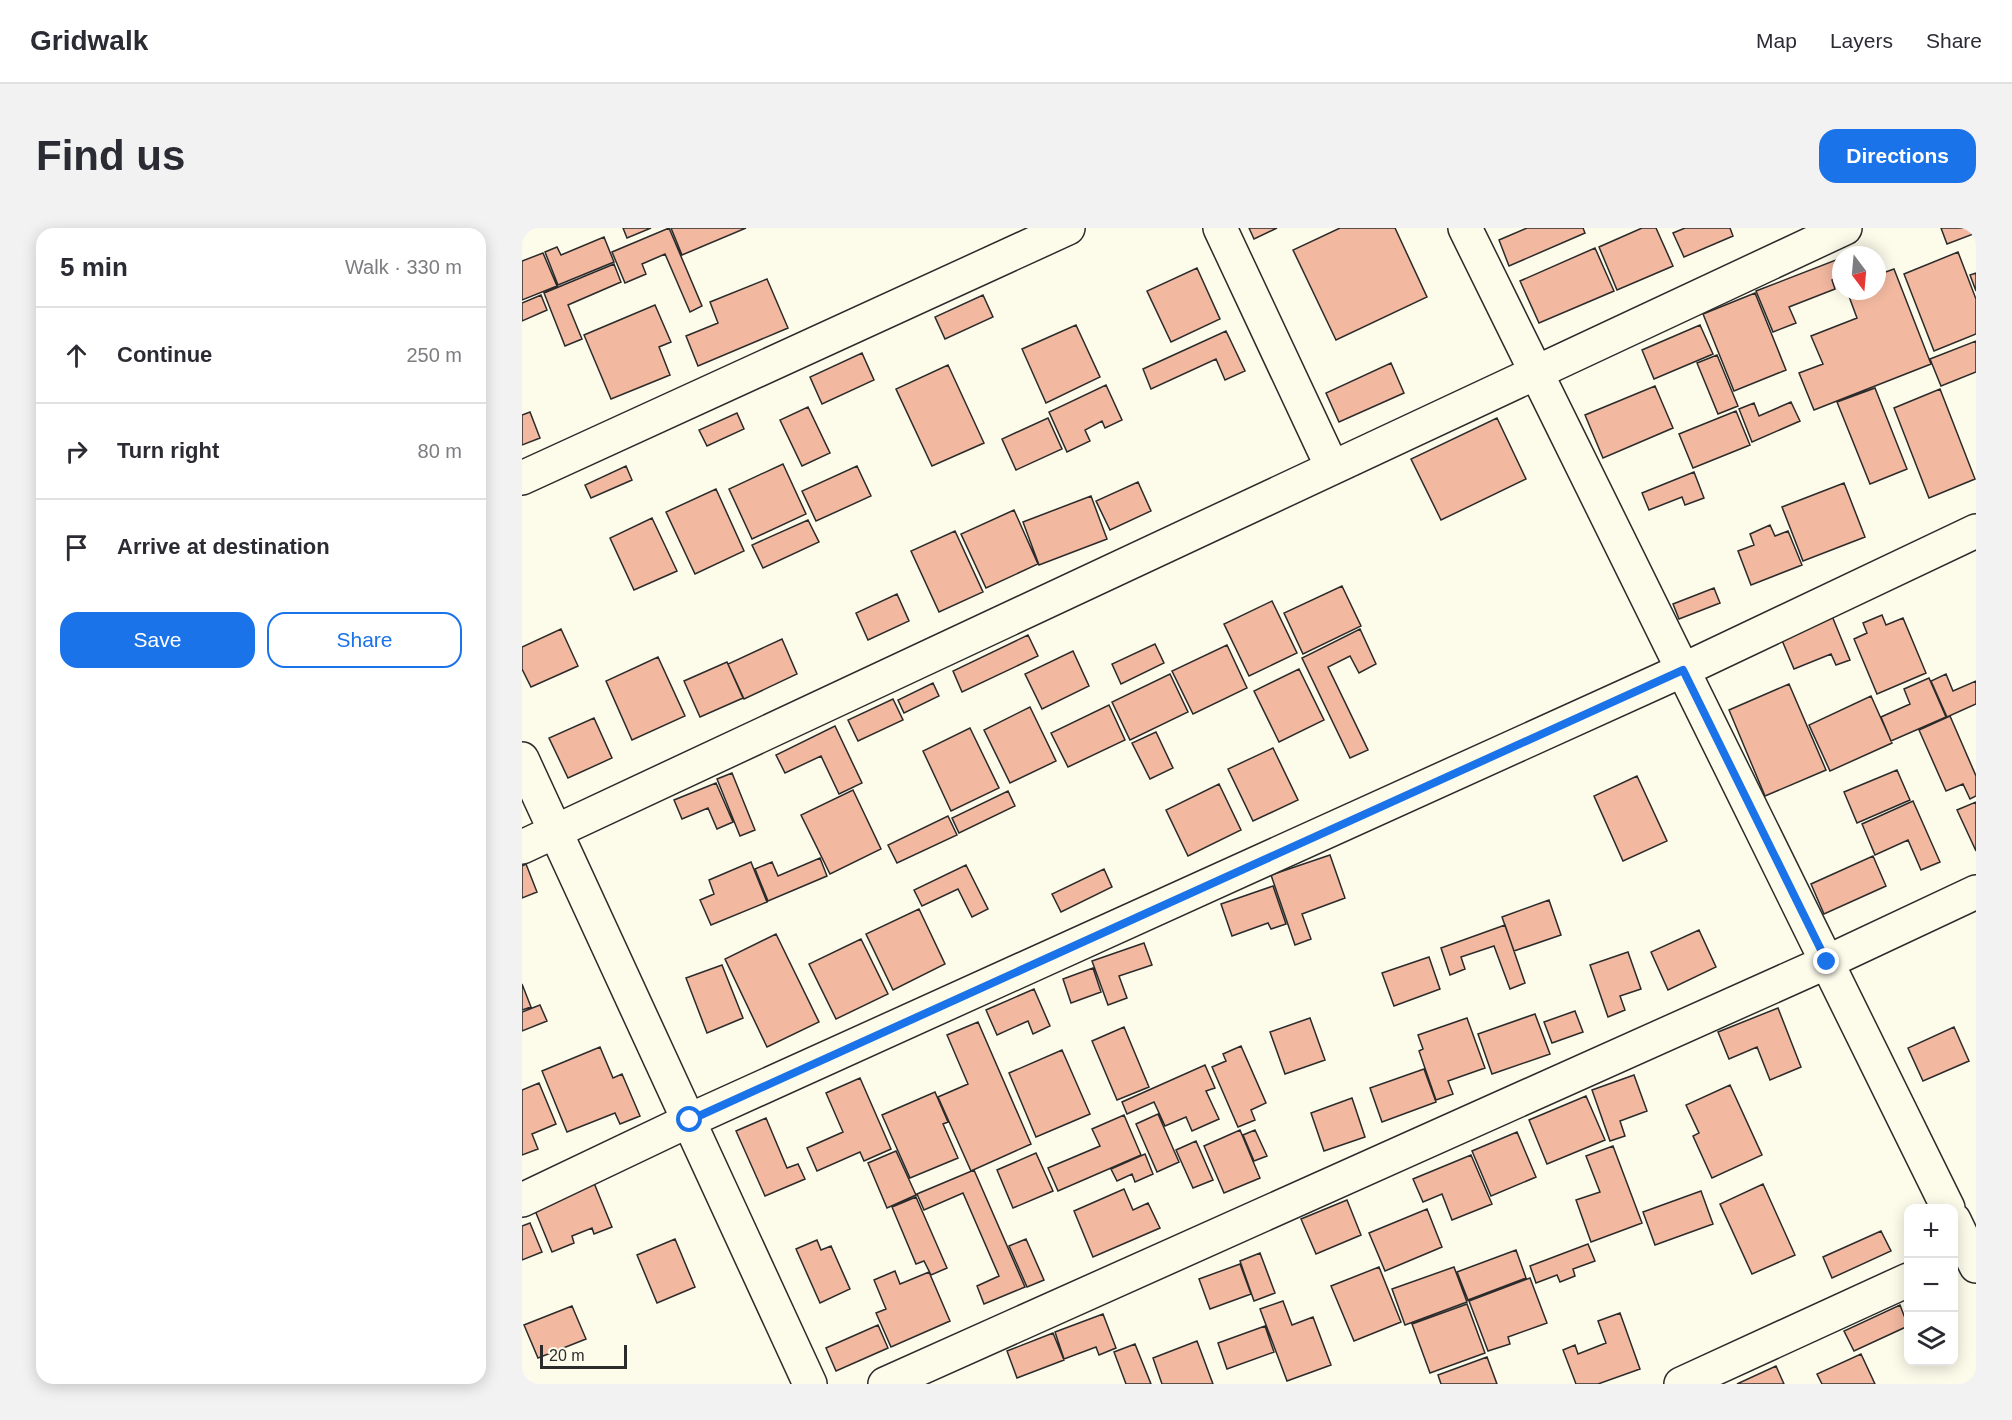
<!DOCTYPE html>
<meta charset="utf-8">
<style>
body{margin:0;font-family:Arial,sans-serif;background:#f2f2f3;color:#2b2b33}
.controls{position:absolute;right:18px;bottom:18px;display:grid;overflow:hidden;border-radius:12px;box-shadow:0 3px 15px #0003}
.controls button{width:54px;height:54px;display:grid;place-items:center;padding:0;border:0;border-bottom:2px solid #e1e1e2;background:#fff;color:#2b2b33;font:30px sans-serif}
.compass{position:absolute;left:1310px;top:18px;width:54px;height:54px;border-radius:50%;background:#fff;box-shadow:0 3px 15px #0003;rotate:164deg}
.scale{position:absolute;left:18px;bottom:15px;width:87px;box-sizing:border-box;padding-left:6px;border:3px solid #2b2b2b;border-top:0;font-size:16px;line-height:21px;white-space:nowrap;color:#2b2b2b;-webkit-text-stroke:4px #fdfbea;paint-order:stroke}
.stop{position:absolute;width:18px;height:18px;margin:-14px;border:4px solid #1a73e8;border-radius:50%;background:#fff}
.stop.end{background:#1a73e8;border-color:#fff;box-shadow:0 2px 6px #0008}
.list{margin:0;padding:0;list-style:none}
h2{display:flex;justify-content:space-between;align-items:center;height:78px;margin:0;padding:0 24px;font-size:26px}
h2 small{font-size:20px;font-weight:400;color:#7c7c81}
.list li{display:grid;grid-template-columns:39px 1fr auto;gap:18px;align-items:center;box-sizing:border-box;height:96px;padding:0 24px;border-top:2px solid #e1e1e2}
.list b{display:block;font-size:22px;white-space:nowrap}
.list em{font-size:20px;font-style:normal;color:#7c7c81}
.actions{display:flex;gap:12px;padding:18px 24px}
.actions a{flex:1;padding:14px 0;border:2px solid #1a73e8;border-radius:18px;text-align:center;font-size:21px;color:#1a73e8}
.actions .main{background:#1a73e8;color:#fff}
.icon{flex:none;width:33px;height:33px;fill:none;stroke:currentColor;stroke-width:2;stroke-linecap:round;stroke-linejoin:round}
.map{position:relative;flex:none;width:1454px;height:1156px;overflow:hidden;border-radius:18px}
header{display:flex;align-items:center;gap:36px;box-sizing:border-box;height:84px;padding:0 30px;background:#fff;border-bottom:2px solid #e1e1e2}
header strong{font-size:28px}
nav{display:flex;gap:33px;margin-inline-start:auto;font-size:21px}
.intro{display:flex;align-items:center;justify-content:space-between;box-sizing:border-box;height:144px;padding:0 36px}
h1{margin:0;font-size:42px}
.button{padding:15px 27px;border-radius:18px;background:#1a73e8;color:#fff;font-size:21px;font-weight:700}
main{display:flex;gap:36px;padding:0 36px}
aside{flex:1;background:#fff;border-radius:18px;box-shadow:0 3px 15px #0003}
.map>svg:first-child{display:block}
</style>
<header>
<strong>Gridwalk</strong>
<nav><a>Map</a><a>Layers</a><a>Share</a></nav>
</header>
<div class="intro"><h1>Find us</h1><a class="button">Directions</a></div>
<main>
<aside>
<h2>5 min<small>Walk · 330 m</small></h2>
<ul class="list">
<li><svg class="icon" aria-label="ahead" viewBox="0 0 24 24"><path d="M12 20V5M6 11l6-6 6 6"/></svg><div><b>Continue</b></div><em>250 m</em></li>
<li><svg class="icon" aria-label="right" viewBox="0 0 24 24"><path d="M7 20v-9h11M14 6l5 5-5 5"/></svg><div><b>Turn right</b></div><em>80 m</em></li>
<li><svg class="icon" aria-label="arrive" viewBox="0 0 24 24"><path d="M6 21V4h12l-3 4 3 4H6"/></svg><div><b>Arrive at destination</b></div></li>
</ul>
<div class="actions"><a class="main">Save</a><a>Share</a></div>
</aside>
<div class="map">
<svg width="1454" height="1156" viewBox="0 0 1454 1156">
<rect width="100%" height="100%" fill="#fdfbea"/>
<path fill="#f2b8a0" stroke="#2b2b2b" stroke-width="1.5" d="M101,0H129L105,10Z
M147,0L180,78L168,84L143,26L120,36L124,46L103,55L90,24Z
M149,0H224L160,27Z
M727,0H755L732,11Z
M818,0H873L905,69L814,112L771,22Z
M1005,0H1061L1063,5L987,38L977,12Z
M1120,0H1134L1151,38L1095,62L1077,19Z
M1163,0H1208L1211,8L1162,29L1151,5Z
M1419,0H1454V5L1425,16Z
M82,9L92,34L36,57L23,24L35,19L39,27Z
M1073,20L1092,63L1017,95L998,53Z
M1436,24L1454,71V106L1412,123L1382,46Z
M21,25L35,58L0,72V33Z
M1319,30V49L1310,52L1313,61L1267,79L1274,95L1251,104L1234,63Z
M92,36L99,54L46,77L60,111L43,118L22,65Z
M675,40L698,91L649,114L625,63Z
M1372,41L1409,136L1292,182L1277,145L1301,136L1289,108L1335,90L1325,63H1355V47Z
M1454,45V63L1448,47Z
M245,51L266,100L176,138L164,108L196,95L188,74Z
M1233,65L1264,142L1212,163L1181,86Z
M19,67L25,82L0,93V75Z
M461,67L471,89L423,111L413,89Z
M133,77L149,114L137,119L148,147L89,171L62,107Z
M554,97L578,149L524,175L500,121Z
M1178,97L1191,126L1132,151L1120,122Z
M704,103L723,143L703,152L694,131L629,161L621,141Z
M1454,113V144L1419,158L1408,131Z
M340,125L352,152L300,176L288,149Z
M1195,127L1216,178L1196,186L1175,135Z
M869,135L882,165L817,194L804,165Z
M426,137L462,215L410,238L374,161Z
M584,157L600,192L583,200L580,193L563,202L568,213L545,224L527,184Z
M1133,158L1151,200L1081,230L1063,187Z
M1353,160L1385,241L1348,256L1315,174Z
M1418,161L1453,251L1407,270L1372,180Z
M1269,174L1278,193L1230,214L1217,181L1232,175L1237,188Z
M286,179L308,225L280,238L258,192Z
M1214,183L1228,217L1171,240L1157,206Z
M8,184L18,210L0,217V187Z
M215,185L222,201L185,218L177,202Z
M526,190L540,221L494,242L480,211Z
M975,190L1004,251L919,292L889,231Z
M261,236L284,286L230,311L207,261Z
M104,238L110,252L69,270L63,257Z
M335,238L349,268L294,293L280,263Z
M1172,244L1182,270L1163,277L1160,269L1127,282L1120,265Z
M616,254L629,283L588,302L574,273Z
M1322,255L1343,309L1281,333L1260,279Z
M194,261L222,323L173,346L144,284Z
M569,268L585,311L517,337L501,294Z
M492,282L516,336L464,360L439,306Z
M130,290L155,343L112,362L88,310Z
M286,292L297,314L241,340L230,317Z
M1248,297L1253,308L1266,303L1280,337L1229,357L1216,323L1232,317L1228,306Z
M433,303L461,364L417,384L389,323Z
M820,358L839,398L781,426L762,385Z
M1192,360L1198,375L1157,391L1151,376Z
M375,366L387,393L346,412L334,385Z
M750,373L775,425L727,448L702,396Z
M1360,387L1364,397L1381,390L1404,445L1355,466L1332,411L1345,405L1341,395Z
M1310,388L1328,432L1314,437L1309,426L1272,441L1259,410Z
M39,401L56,438L9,459L0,441V419Z
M838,401L854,436L837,445L828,428L806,439L846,522L828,530L780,430Z
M506,407L516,428L440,464L431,443Z
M260,411L275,446L222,471L206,436Z
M633,416L642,435L599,456L590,436Z
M705,417L725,460L671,486L650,443Z
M551,423L567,458L520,481L503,446Z
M136,429L163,488L110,512L84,453Z
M205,434L221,470L178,489L162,453Z
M777,441L802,492L757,514L732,463Z
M648,446L666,484L608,512L590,474Z
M1424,446L1431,463L1454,453V476L1425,489L1409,453Z
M1407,450L1424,489L1369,513L1359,489L1388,476L1382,461Z
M411,455L417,468L382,485L376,472Z
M1267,456L1304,542L1243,568L1207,482Z
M1349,468L1370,515L1308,543L1287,497Z
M371,471L381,492L336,513L326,492Z
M587,477L603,512L546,539L529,505Z
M508,479L534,533L488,555L462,502Z
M1428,488L1454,548V568L1448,571L1441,556L1424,563L1397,502Z
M72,490L90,530L46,550L27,510Z
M313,498L340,555L317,566L299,528L263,545L254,527Z
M448,500L477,560L429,583L401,523Z
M634,504L651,540L628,551L610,515Z
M751,520L776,572L731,593L706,541Z
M1375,542L1388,572L1335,595L1322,564Z
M210,545L233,602L218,608L195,551Z
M1115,548L1145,613L1101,633L1072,568Z
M194,555L211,594L195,601L186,580L160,591L152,572Z
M697,556L719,602L666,628L644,582Z
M331,562L359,621L308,646L279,587Z
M486,563L493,578L437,605L430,590Z
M1391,573L1418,634L1399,642L1386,612L1353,627L1340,596Z
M1454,574V623L1435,582Z
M426,588L435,607L375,635L366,617Z
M808,627L823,670L780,686L789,711L773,717L749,647Z
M1351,628L1364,658L1302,686L1289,656Z
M298,630L305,648L246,673L233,641L250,634L256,648Z
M229,634L245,674L189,697L178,672L192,666L187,652Z
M4,636L15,664L0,670V638Z
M444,637L466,681L450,689L436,661L400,678L392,662Z
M582,641L590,659L539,684L530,666Z
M751,658L764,696L749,701L746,695L710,708L699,676Z
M1027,672L1039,707L992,723L980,689Z
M397,681L423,736L371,762L344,706Z
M983,697L1003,755L988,761L972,718L939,729L943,741L928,747L919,720Z
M1177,702L1194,739L1146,762L1129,724Z
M254,706L297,794L245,819L203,731Z
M339,711L366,766L314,791L287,736Z
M622,715L630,737L597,748L605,770L586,777L570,733Z
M1106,724L1119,761L1098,768L1103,782L1086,789L1068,737Z
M907,729L918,761L872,778L860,745Z
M200,737L221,790L185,805L164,750Z
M571,740L579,764L549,775L541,751Z
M0,756L9,779L0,782Z
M512,761L528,798L511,806L506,793L475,807L464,782Z
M18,777L25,793L0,803V784Z
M1256,780L1279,839L1248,852L1235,819L1207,831L1196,804Z
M1053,783L1061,804L1030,815L1022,794Z
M1013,786L1028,826L970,846L956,806Z
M788,790L803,832L763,846L748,804Z
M945,790L963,840L926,853L931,866L914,872L897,823L901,821L896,807Z
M456,794L509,916L449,943L416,869L446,856L425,807Z
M602,799L627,859L595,872L570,813Z
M1432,799L1447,833L1401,853L1386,820Z
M719,818L744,875L729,882L733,892L716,899L690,839L704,833L701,826Z
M78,819L91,850L100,846L118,888L98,896L93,885L45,904L20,843Z
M540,822L568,886L514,909L487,845Z
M683,837L693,860L684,863L697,891L670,903L664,889L643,898L632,874L605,886L600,874Z
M902,841L914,874L860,894L848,860Z
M1112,847L1125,883L1098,893L1103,908L1088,913L1070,862Z
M338,850L369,921L342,933L338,924L295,943L285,920L321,904L304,865Z
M17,855L34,896L10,906L16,921L0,927V862Z
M1208,857L1240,927L1190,950L1171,908L1177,905L1164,877Z
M413,864L426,894L421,896L436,930L388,950L360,887Z
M1064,868L1083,912L1025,936L1007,892Z
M830,870L843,909L802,923L789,885Z
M636,886L657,934L635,944L614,896Z
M602,887L619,927L536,963L526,940L578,918L570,901Z
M244,890L265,940L276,936L283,951L243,968L214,903Z
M718,902L738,950L702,965L682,918Z
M733,902L745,928L732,933L721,907Z
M995,904L1014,949L969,968L950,923Z
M674,913L691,952L671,960L654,922Z
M1091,918L1120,995L1069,1014L1054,972L1078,964L1064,928Z
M374,923L394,967L365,980L346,935Z
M514,925L531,963L491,980L475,942Z
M623,926L631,946L613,954L610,946L595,953L589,941Z
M949,927L970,976L930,992L920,966L901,974L891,951Z
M452,942L503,1059L462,1076L455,1058L477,1048L441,965L402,982L395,966Z
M72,955L90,999L72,1006L70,1000L50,1008L52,1015L30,1024L12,980Z
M1241,956L1273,1027L1230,1046L1198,976Z
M602,961L611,982L626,975L638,1000L571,1029L552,983Z
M1179,963L1191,996L1133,1017L1121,984Z
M394,969L425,1040L409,1047L402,1033L394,1036L370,979Z
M825,972L839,1007L794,1026L779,991Z
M905,981L920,1019L863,1043L847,1005Z
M8,995L20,1024L0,1032V998Z
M1359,1003L1369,1023L1310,1050L1301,1029Z
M153,1011L173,1059L135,1075L115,1027Z
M504,1011L522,1052L505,1059L487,1018Z
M295,1012L299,1022L309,1018L328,1061L298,1075L274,1021Z
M1066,1016L1073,1033L1051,1041L1053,1048L1038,1054L1035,1047L1014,1055L1008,1038Z
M994,1022L1004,1050L946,1072L935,1044Z
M738,1025L753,1065L732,1073L718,1033Z
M718,1036L729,1066L688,1081L677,1051Z
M857,1039L879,1094L832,1113L809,1058Z
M932,1039L945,1074L883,1097L870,1061Z
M373,1043L378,1056L407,1044L428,1093L369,1119L354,1085L364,1081L352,1052Z
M1008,1050L1025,1095L986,1109L988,1116L966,1123L947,1073Z
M761,1073L770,1097L791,1089L809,1137L765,1153L738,1081Z
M945,1076L963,1125L908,1145L890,1096Z
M1378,1077L1386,1098L1332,1123L1322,1103Z
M50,1078L64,1111L16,1130L2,1097Z
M1098,1085L1118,1141L1076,1156H1054L1041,1122L1053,1117L1056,1126L1084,1115L1076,1093Z
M581,1086L594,1120L577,1127L574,1119L542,1131L533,1104Z
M356,1097L366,1120L314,1143L304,1120Z
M743,1098L752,1124L705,1141L696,1115Z
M531,1105L542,1132L495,1150L485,1123Z
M675,1113L691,1156H640L631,1130Z
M613,1116L629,1156H604L592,1124Z
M1339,1126L1353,1156H1300L1295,1146Z
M965,1129L975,1156H919L916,1147Z
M1254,1138L1262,1156H1215Z"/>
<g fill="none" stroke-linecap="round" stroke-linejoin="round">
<g stroke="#2b2b2b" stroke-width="36">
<path id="minor" d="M698,0L810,239
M943,0L1426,980
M0,250L546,0
M0,531L288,1156
M0,619L1323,0
M0,972L168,892L1161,442L1454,303
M1432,992L1454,1038
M363,1156L1305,734L1454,664
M1159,1156L1386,1052"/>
</g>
<use href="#minor" stroke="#fdfbea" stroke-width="33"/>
</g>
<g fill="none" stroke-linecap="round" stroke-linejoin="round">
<path stroke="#1a73e8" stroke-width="8" d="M168,892L1161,442L1305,734"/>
</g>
</svg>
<div class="controls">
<button>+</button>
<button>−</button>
<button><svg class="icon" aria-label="layers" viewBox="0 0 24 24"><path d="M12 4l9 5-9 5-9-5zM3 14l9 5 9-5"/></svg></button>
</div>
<svg class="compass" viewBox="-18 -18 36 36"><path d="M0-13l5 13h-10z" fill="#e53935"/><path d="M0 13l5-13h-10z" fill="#7c7c81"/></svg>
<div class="scale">20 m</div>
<div class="stop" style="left:168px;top:892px"></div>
<div class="stop end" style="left:1305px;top:734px"></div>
</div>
</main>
